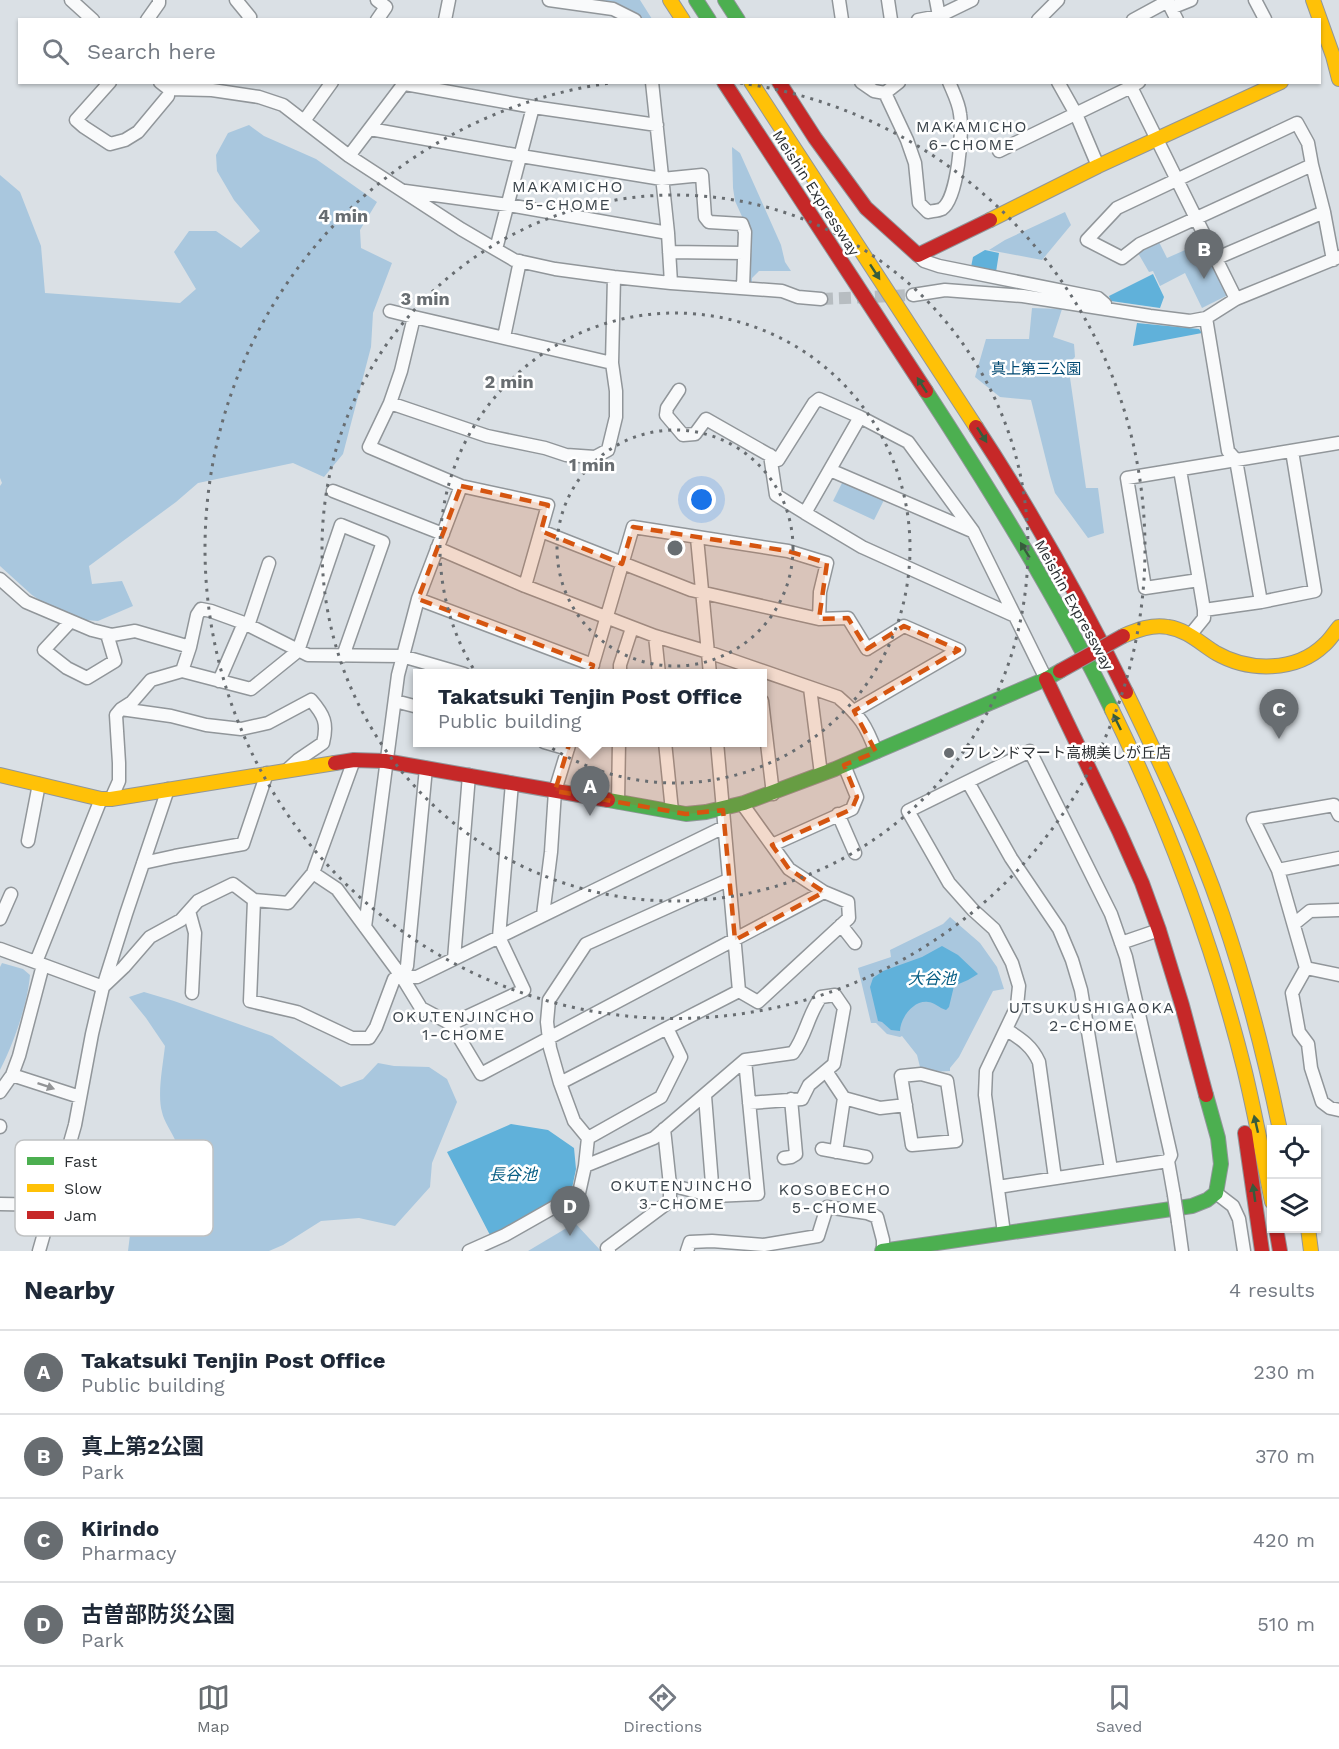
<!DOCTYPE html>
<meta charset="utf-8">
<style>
body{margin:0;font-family:"Work Sans","Noto Sans JP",sans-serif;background:#f6f6f7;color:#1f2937}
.controls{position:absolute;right:18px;bottom:18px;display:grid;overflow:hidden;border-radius:0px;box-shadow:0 2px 4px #0004}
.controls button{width:54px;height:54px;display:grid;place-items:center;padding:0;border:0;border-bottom:2px solid #e0e1e3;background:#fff;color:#1f2937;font:30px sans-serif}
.you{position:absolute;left:702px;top:500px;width:21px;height:21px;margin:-15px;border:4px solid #fff;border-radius:50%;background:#1a73e8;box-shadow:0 0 0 9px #1a73e833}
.badge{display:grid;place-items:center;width:39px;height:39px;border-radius:50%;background:#686d71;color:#fff;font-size:20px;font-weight:700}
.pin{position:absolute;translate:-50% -50px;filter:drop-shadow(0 2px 3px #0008)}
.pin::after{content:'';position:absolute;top:32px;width:21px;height:18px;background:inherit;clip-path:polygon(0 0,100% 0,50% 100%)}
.popup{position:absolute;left:413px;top:669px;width:354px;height:78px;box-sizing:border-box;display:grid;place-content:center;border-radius:0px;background:#fff;filter:drop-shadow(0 2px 4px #0005);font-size:20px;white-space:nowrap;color:#747a83}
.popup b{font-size:22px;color:#1f2937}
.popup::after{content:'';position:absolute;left:50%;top:100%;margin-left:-12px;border:12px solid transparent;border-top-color:#fff}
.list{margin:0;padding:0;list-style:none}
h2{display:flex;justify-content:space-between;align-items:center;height:78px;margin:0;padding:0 24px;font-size:26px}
h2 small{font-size:20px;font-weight:400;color:#747a83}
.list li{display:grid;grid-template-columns:39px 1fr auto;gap:18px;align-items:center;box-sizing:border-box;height:84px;padding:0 24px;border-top:2px solid #e0e1e3}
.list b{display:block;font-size:22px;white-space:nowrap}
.list p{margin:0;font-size:20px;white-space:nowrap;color:#747a83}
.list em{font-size:20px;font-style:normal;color:#747a83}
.icon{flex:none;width:33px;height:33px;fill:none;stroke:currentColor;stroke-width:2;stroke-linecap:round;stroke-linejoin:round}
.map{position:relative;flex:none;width:1339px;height:1251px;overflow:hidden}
.search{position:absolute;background:#fff;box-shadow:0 2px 4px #0004;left:18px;right:18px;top:18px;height:66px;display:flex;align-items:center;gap:15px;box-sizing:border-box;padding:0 21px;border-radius:0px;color:#747a83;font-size:22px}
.sheet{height:414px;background:#fff}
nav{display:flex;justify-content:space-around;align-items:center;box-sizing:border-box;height:84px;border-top:2px solid #e0e1e3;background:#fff;font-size:16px;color:#747a83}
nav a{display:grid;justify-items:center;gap:3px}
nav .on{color:#686d71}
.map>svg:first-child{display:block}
</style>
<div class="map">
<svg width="1339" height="1251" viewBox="0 0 1339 1251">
<rect width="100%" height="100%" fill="#dae0e5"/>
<path fill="#a9c7de" d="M588,0H640L652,19H639L623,6Z
M249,125L264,136L316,159L377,202L360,230L361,248L392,263L373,313L371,347L343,454L324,477L293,463L198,483L176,502L89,566L92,584L122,581L133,606L98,621L72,619L63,616L32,595L0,566V486L2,483L0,478V175L20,192L41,246L45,293L180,303L196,289L174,252L189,231H216L241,248L260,231L234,200L217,171L216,155L228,133Z
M732,147L740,153L781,245L785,262L791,271H759L752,278V283H749V232L735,201L733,188Z
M1065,212L1071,225L1042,260L989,250L1005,240Z
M1159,242L1167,258L1201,243L1228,295L1202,308L1185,273L1160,286L1153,271L1149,272L1138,253Z
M1032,308L1062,309L1053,337L1074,344L1075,357L1068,364L1086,488H1098L1104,533L1088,538L1055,493L1050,476L1031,400L1000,397L975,377L986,339H1029Z
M844,479L885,498L874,520L833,501Z
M950,917L980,943L997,967L1004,989L993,991L959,1057L950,1068V1071L931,1072L921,1071L917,1055L902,1036L900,1037L887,1034L876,1023H871L858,968L891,957L890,950L943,924Z
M2,963L23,969L30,975C28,1003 13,1045 0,1070V967Z
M144,992L174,1001L272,1036L341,1087L363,1079L378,1063L394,1066L429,1067L447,1079L457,1102L432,1163L430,1187L395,1226L359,1218L321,1221L283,1245L269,1251H128L130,1235C123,1224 116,1213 105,1205C91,1197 85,1201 76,1187L79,1172L112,1200L123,1213L139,1215C163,1195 188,1175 176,1142C172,1132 164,1122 162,1112C157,1094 163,1065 165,1046L146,1018L129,997Z
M575,1223L601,1251H528Z"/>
<path fill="#60b1da" d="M985,250L999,253L996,272L971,267L973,257Z
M1153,274L1164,297L1160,308L1111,301L1109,296Z
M1137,323L1199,329L1202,333L1133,346Z
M942,946L958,955L978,974L968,980L954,986L949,1007L946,1010C939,1008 934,1002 928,1002C913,1000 900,1019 900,1031L891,1030L882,1022L878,1021L870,987L873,978L883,971L922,957Z
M511,1124L548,1130L574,1148L576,1169L571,1193L491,1237L447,1152Z"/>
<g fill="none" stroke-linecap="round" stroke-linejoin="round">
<path stroke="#b7bdc1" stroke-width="12" stroke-dasharray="12 6" stroke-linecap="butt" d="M821,299L913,295"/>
<g stroke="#91969a" stroke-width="15">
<path id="street" d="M71,0L93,20
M236,0L250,17L248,20
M377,0L386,7L377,20
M549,0L613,9L635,20
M839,0L842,20
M888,0L891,20
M936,0L939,16
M1167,0L1177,20
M1255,0L1265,19L1263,20
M1171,8L1191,0
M147,20L159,3V0
M445,20L449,0
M918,20L939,16L972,0
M1038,20L1058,0
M1133,20L1168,1
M110,82L76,120L84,127L110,144L125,140L138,132L168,96
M160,82L169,89L212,90L259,97L283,105L349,156L461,229L514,260L555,269L614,277L671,283L782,291L798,297L821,299
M652,82L668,233L671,283
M861,82L874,91L885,93L899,82
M1058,82L1076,114L1098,166
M1139,82L1131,87L1236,299
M405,84L533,107L657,125
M885,93L907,140L915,163L919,203L928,212C932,211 938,211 942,209C958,198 963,132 960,114C959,103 953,92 949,82
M304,121L332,82
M1297,123L1308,143L1312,165L1140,244L1122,258L1087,240L1117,208Z
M370,129L521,156L662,179L702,175L705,217L709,222L742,224L745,232L743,287
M999,151L1131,87
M349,156L405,82
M405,191L508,205L668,233
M1324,212L1333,260
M496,249L533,107
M669,252L744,253
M918,255L924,261L939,266L1098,298L1105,304V309
M1217,258L1324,212L1312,165
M913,295L945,290L1023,296L1150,316L1190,321L1206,318L1236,299L1339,257
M390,311L414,317
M504,337L520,261
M679,390L667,408L666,415L683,435L695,434L706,419L778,460L814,403L819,399L860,417L908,442L973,531L1015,616L862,547L805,513L860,417
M390,403L487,436L545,448L566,455L595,457L608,450L616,417V391L612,363L614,277
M770,455L776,495L805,513
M830,470L972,531
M1180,470L1199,580
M333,491L443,534
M541,531L691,590L819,619L848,618L867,649L904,626L959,650L854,711
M697,538L710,674
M437,548L525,586L655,636L708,652L838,697C860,716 866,725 876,752
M0,579L26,602L92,630L112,635L135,631L190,647
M525,586L548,505L461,486L369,447L390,403L401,371L414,317L612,363
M418,599L593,665
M1261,602L1315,591L1292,451
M1204,610L1261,602L1236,460L1228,451L1206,318
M1015,616L1046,679
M71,621L44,650L67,668L87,678L115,661L107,634
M248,626L269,563
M1191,634L1204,618V610L1199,580L1145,588L1127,478L1339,443
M655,636L659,674
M182,671L251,689L298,651L341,525L383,542L343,656
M590,674L633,527L788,551L827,563L820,592L819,619
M620,674V665L632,628
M219,681L244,623
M810,688L821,774
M395,701L418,707
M762,701L773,794
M121,709L171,716L206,725L241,729L268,723L311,700C324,715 328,723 323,743L298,760L287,770
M544,742L568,749
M665,742L672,811
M717,742L739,991
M968,782L1011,858L1059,929L1072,960L1081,990L1111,1169
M111,799L119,781V763L116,715L121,709L132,702L151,680L182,671L190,647L197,615L201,609L211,611L244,623L308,655L402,656L464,674
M618,802L619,742
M838,814L855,853
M1339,815L1334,805L1253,819L1278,870L1306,968L1292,993L1299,1032L1308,1044L1311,1068L1322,1102L1330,1108L1339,1110
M28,841L39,784
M772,845L852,809L857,797L844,765
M143,863L175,856L243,844L267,773
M1278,870L1339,858
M313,873L337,889L402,977L421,1008L451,1024L481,1074L824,892
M254,900L250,1001L297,1012L352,1038H369L376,1027L394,979L402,977H417L724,827
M189,911L195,933L192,993
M543,915L551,852L555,791L570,742
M0,919L11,894
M1294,924L1310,911L1339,910
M841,925L855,943
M365,927L398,675L418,599L461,486
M1121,943L1159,930
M0,949L103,987
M454,959L469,775
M36,962L101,799
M1306,968L1339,975
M402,977L407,966L426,768
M104,986L124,967L150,937L181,920L198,901L233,884L254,900L288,903L313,873L354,760
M739,991L758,1002L849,918L848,902L824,892L789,869L743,805
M451,1024L524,990L499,937L512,783
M1007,1030C1021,1039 1032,1046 1039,1062L1055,1178
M826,1071L844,1098L880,1108L906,1105
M921,1074L947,1081L956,1141L912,1145L901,1076Z
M12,1075L80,1097
M560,1083L739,991
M0,1092L12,1075L19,1056L43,965
M705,1096L713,1196
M0,1126V1127
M588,1138L661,1097L681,1057L667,1028
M822,1149L866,1157
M836,1152L844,1098
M784,1158L791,1157L796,1154L791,1099
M585,1166L654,1138L745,1060L793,1053C806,1036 808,1014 821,997L835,995L844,1008L834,1064L809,1085L802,1099L749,1103
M670,1185L713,1196L758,1194L745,1060
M998,1187L1168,1161
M1216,1193L1233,1206L1239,1219L1244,1251
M0,1204L53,1205
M1178,1222L1182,1251
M1004,1233L985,1095L986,1071L1017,1006L1019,986L1012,963L994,929L973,910L949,883L908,811L1030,751L1111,914L1126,957L1171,1155L1168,1161L1174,1195
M39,1251L75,1125L92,1034L103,987L126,914L168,789
M469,1251L505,1235L579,1193L585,1166L588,1138L574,1121L560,1083L550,1048L547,1022L549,1000L586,944L728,880
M609,1251L607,1248L670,1201V1185L664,1129
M687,1251L690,1242L712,1241L764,1245L818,1236L827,1207L867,1213L877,1217L883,1240V1251"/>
</g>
<g stroke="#91969a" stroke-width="16">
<path id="fast" d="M696,0L709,20
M725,0L738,20
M926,391C993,494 1058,599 1112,710
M608,800L686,814L706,812L744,803L835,769L1046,679L1060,671
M882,1251L1192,1206L1207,1200L1216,1193L1221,1164L1218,1138L1206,1095"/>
</g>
<g stroke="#91969a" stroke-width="16">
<path id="slow" d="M670,0L683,20
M1313,0L1333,56L1339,79
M751,82L976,427
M990,220L1098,166L1281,82
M1123,636C1137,630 1152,624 1168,627C1187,630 1200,643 1216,653C1249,672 1296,672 1324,645C1330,640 1334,633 1339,627
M1126,692C1161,764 1196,838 1222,914C1246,984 1265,1057 1280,1130
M1112,710C1168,824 1213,945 1244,1068C1255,1113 1263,1157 1272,1202
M0,775L101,799H111L335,763
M1308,1228L1311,1251"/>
</g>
<g stroke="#91969a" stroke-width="16">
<path id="jam" d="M724,82L926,391
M779,82L815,138L866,208L918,255L990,220
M976,427C1032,512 1081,600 1126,692
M1046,679L1119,831L1142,883L1159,930L1182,1005L1206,1095
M335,763L354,760L385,761L608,800
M1245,1133L1262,1251
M1276,1228L1280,1251"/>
</g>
<use href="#street" stroke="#f9fafb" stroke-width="12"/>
<use href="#fast" stroke="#4caf50" stroke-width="14"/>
<use href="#slow" stroke="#ffc107" stroke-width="14"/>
<use href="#jam" stroke="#c62828" stroke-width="14"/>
<g stroke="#91969a" stroke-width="15" stroke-linecap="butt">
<path id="street-bridge" d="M1174,1195L1178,1222"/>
</g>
<g stroke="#91969a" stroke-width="16" stroke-linecap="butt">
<path id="jam-bridge" d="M1060,671L1123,636"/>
</g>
<use href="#street-bridge" stroke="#f9fafb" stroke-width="12"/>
<use href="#jam-bridge" stroke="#c62828" stroke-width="14"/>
</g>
<defs><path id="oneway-solid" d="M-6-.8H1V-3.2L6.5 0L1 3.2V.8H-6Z" transform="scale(1.5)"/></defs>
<g fill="#375c3c">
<use href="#oneway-solid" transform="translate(875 272) rotate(57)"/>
<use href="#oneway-solid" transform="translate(922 385) rotate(-123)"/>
<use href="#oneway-solid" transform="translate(982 435) rotate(57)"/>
<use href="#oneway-solid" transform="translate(1025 550) rotate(-121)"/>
<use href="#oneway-solid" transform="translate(1117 722) rotate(-116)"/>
<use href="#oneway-solid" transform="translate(1256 1124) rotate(-103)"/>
<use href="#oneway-solid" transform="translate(1254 1193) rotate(-98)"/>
</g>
<use fill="#929496" href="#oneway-solid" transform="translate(46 1086) rotate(19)"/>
<path fill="#d55510" fill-opacity="0.2" stroke="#d55510" stroke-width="4.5" stroke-dasharray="12 8" stroke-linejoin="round" d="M461,486L548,505L541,531L622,564L633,527L788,551L827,563L819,619L848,618L867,649L904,626L959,650L854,711L876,752L844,765L857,797L852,809L772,845L789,869L824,892L735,940L723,810L686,814L555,791L593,665L418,599Z"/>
<g fill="none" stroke="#686d71" stroke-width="3" stroke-dasharray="3 6">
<circle cx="675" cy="548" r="118"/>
<circle cx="675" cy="548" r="235"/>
<circle cx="675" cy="548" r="353"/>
<path d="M740 83A470 470 0 1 1 610 83"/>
</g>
<circle fill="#686d71" stroke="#fff" stroke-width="2" cx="949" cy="753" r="6"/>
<g text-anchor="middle" stroke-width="5" stroke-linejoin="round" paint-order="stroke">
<g font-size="15" fill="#2b2f32" stroke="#fff">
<text transform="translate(816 193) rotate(57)" y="5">Meishin Expressway</text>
<text transform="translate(1074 605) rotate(61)" y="5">Meishin Expressway</text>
</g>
<g font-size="15" fill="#004973" stroke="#fff">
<text x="1036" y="374">真上第三公園</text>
</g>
<g font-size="15" fill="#2b2f32" stroke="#fff" text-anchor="start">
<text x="961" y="758">フレンドマート高槻美しが丘店</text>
</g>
<g font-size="16" letter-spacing="1.5" fill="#3c454c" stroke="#fff">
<text x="972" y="132">MAKAMICHO<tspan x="972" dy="18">6-CHOME</tspan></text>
<text x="568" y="192">MAKAMICHO<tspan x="568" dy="18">5-CHOME</tspan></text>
<text x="1092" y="1013">UTSUKUSHIGAOKA<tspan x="1092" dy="18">2-CHOME</tspan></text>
<text x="464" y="1022">OKUTENJINCHO<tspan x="464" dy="18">1-CHOME</tspan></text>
<text x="682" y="1191">OKUTENJINCHO<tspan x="682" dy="18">3-CHOME</tspan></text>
<text x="835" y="1195">KOSOBECHO<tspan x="835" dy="18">5-CHOME</tspan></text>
</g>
<g font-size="16" font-style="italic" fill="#065d83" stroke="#fff">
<text x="932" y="984">大谷池</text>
<text x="513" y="1180">長谷池</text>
</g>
</g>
<rect x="15" y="1140" width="198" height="96" rx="9" fill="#fff" stroke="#bfc1c2" stroke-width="1.5"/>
<rect x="27" y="1157" width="27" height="8" fill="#4caf50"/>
<rect x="27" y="1184" width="27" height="8" fill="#ffc107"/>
<rect x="27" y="1211" width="27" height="8" fill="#c62828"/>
<g font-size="16" fill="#2b2f32">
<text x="64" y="1167">Fast</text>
<text x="64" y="1194">Slow</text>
<text x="64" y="1221">Jam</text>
</g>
<circle cx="675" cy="548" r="9" fill="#686d71" stroke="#fff" stroke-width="3"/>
<g font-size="18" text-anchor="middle" font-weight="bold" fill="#686d71" stroke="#fff" stroke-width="5" stroke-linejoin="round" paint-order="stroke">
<text x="343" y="222">4 min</text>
<text x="425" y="305">3 min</text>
<text x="509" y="388">2 min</text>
<text x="592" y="471">1 min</text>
</g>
</svg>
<div class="controls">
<button><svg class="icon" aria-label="locate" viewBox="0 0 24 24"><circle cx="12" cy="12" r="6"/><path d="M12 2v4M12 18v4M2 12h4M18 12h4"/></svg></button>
<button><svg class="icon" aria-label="layers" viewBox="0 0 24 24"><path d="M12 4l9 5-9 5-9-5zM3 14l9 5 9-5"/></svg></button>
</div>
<div class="you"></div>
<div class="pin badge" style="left:590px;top:816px">A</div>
<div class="popup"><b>Takatsuki Tenjin Post Office</b>Public building</div>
<div class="pin badge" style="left:1204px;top:279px">B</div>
<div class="pin badge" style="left:1279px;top:739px">C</div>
<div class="pin badge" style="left:570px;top:1236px">D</div>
<div class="search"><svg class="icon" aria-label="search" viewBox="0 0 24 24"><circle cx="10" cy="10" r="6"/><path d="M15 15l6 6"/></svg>Search here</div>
</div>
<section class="sheet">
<h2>Nearby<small>4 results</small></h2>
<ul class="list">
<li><span class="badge">A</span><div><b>Takatsuki Tenjin Post Office</b><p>Public building</p></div><em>230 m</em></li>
<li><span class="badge">B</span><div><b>真上第2公園</b><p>Park</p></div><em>370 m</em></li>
<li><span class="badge">C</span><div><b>Kirindo</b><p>Pharmacy</p></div><em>420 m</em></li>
<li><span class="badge">D</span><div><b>古曽部防災公園</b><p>Park</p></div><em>510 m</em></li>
</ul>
</section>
<nav>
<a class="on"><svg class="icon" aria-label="map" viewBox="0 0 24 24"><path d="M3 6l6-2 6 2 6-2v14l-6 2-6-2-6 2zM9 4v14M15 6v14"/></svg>Map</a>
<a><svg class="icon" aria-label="directions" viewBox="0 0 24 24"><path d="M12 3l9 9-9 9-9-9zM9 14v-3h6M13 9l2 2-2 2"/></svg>Directions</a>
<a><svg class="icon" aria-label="saved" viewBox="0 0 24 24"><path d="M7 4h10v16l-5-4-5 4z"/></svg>Saved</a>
</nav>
